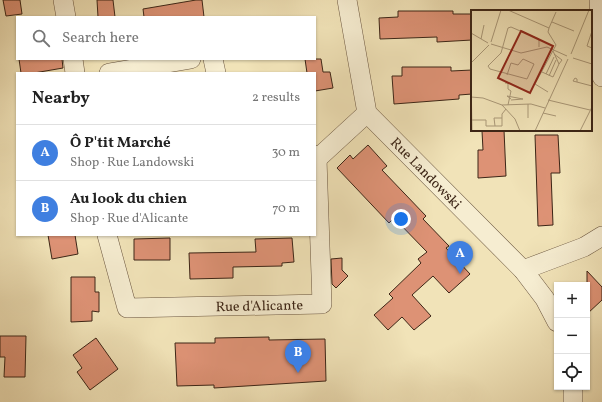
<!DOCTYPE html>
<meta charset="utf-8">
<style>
body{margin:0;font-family:Vollkorn,serif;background:#f2f2f2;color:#222}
.controls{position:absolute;right:12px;bottom:12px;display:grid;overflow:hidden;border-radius:0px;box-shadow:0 1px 3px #0004}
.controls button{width:36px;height:36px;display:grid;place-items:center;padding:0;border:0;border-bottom:1px solid #e0e0e0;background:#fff;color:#222;font:20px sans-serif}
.you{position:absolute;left:401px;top:219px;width:14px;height:14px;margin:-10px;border:3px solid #fff;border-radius:50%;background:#1a73e8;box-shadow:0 0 0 6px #1a73e833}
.badge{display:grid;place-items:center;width:26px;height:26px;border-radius:50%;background:#b45309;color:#fff;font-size:13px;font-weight:700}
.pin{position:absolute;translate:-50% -33px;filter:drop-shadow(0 1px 2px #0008)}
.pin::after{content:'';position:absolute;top:21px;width:14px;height:12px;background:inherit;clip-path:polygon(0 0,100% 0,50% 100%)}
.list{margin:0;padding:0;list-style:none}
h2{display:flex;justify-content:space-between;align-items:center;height:52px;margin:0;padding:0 16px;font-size:17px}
h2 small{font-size:13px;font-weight:400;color:#767676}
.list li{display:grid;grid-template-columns:26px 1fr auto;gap:12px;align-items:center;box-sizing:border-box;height:56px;padding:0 16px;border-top:1px solid #e0e0e0}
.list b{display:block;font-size:15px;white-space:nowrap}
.list p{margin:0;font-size:13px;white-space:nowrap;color:#767676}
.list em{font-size:13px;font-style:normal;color:#767676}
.icon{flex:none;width:22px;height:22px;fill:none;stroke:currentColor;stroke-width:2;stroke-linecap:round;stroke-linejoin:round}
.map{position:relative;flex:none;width:602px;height:402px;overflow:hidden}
.search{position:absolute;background:#fff;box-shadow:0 1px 3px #0004;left:16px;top:16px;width:300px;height:44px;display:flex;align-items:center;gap:10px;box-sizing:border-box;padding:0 14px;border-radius:0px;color:#767676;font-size:15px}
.panel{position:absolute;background:#fff;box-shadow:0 1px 3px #0004;left:16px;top:72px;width:300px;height:164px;border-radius:0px}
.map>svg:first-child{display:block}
</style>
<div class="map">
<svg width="602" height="402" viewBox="0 0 602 402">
<rect width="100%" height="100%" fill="#f1e3b8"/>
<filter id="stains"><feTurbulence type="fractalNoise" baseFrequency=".005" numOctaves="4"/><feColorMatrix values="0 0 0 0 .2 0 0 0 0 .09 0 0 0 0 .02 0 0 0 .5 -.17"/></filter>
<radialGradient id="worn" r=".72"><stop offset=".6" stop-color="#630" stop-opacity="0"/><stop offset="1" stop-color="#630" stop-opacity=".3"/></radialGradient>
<path fill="#dd9275" stroke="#3c2516" d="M3,0H20L22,14L6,16Z
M97,0H113L115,17H98Z
M196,0H202L204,17H144L143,9Z
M398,11H453V14H472V40L437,42V37L380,39L379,18L398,17Z
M19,59H62L63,68L34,73H21Z
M305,59H321L323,72H330L333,88L315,91V73H307Z
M402,67H451V71L472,70V94L459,95V99L394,104L392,76H402Z
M504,130L506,176L478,178V150H483L482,131Z
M535,135H558L560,173H551L553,225L538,226Z
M368,145L387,166L382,170L426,216L423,219L449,246L446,248L470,274L449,293L433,276L412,295L431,316L414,330L402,317L388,330L374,315L393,298L389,294L421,263L418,259L427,252L394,218L389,223L337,168L350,155L353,159Z
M48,235H75L78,254L52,259Z
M170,238V260H134V239Z
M292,238L294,262L282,263V266L233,267V278L190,279L189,253L256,252L255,239Z
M342,258V270L348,276L336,288L332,284L331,259Z
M587,271L602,287V300L587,314Z
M71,277H95V292H99V312L92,311V321L71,322Z
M0,336H26L25,377H4L5,357H0Z
M269,337V340L325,339L326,381L214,388V385L177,386L175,343H215V338Z
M96,338L118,369L90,390L77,372L82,368L73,355Z"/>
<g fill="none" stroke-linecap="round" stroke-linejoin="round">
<g stroke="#69543e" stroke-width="20">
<g id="minor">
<path d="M63,0L66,17"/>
<path id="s1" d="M347,0L367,113L523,270L545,299L557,322"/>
<path d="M599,0L602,77"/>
<path d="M73,59L75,73"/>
<path d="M213,59L216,73"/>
<path d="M109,73L191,59"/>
<path d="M317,159L367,113"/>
<path id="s2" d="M107,235L127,308L322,304L317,159L315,155"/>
<path d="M523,270L584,247L602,236"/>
<path d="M573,402V387"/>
</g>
</g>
<use href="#minor" stroke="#f6edd1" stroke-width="19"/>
</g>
<g text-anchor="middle" stroke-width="4" stroke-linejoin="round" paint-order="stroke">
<g font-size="14" fill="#3c2516" stroke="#f6edd1">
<text dy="5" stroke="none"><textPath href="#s1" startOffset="199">Rue Landowski</textPath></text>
<text dy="5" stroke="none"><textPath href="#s2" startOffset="208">Rue d'Alicante</textPath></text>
</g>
</g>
<g transform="translate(471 10)">
<rect width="121" height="121" fill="#f1e3b8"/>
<path fill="none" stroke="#a99777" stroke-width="1" d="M37,0L78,18L77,22L85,35L64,74L77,82M81,12L103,21M78,18L85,2M121,21L116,36L121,38M0,23L17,33M10,29L13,15M20,32L30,0M20,34L50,43L76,37L96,46M83,44L91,50L88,54M100,44L118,0M102,48L121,54M52,49L63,54L56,69L19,59L17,56L30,43L37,18L40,17L68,29V37M0,53L18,35M71,62L82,67L88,54L82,41M75,64L83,47M36,65L40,53L47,55L52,49M78,66L85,50M0,69L1,121M106,72V69L104,68L102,71L121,76M34,73H37V79L40,81L37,95M0,87L12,88L31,95L44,109L49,121M40,89L36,86L52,89L40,90M77,90L119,100M57,94V108M31,95L60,94L74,98M72,103L85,106M1,110H15V116H31V104L35,99M24,116L23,108H31M64,121L97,49M109,121L121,97"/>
<path fill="#8f2418" fill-opacity="0.15" stroke="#8f2418" stroke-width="2" d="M50,21L82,36L59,83L27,68Z"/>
<rect width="121" height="121" fill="none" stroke="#3c2516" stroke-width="2"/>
</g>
<rect width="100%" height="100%" filter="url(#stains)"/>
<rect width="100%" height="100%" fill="url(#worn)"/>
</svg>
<div class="controls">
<button>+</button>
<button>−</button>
<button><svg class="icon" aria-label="locate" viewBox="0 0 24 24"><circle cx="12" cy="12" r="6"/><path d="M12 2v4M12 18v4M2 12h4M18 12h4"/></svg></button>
</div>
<div class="you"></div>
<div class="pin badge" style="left:460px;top:274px;background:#3f7fe0">A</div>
<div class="pin badge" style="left:298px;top:373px;background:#3f7fe0">B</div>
<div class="search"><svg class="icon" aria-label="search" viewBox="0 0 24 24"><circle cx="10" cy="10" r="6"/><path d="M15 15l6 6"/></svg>Search here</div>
<section class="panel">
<h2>Nearby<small>2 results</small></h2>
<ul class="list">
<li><span class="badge" style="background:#3f7fe0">A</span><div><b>Ô P'tit Marché</b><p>Shop · Rue Landowski</p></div><em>30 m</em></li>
<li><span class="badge" style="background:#3f7fe0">B</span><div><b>Au look du chien</b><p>Shop · Rue d'Alicante</p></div><em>70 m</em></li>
</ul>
</section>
</div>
